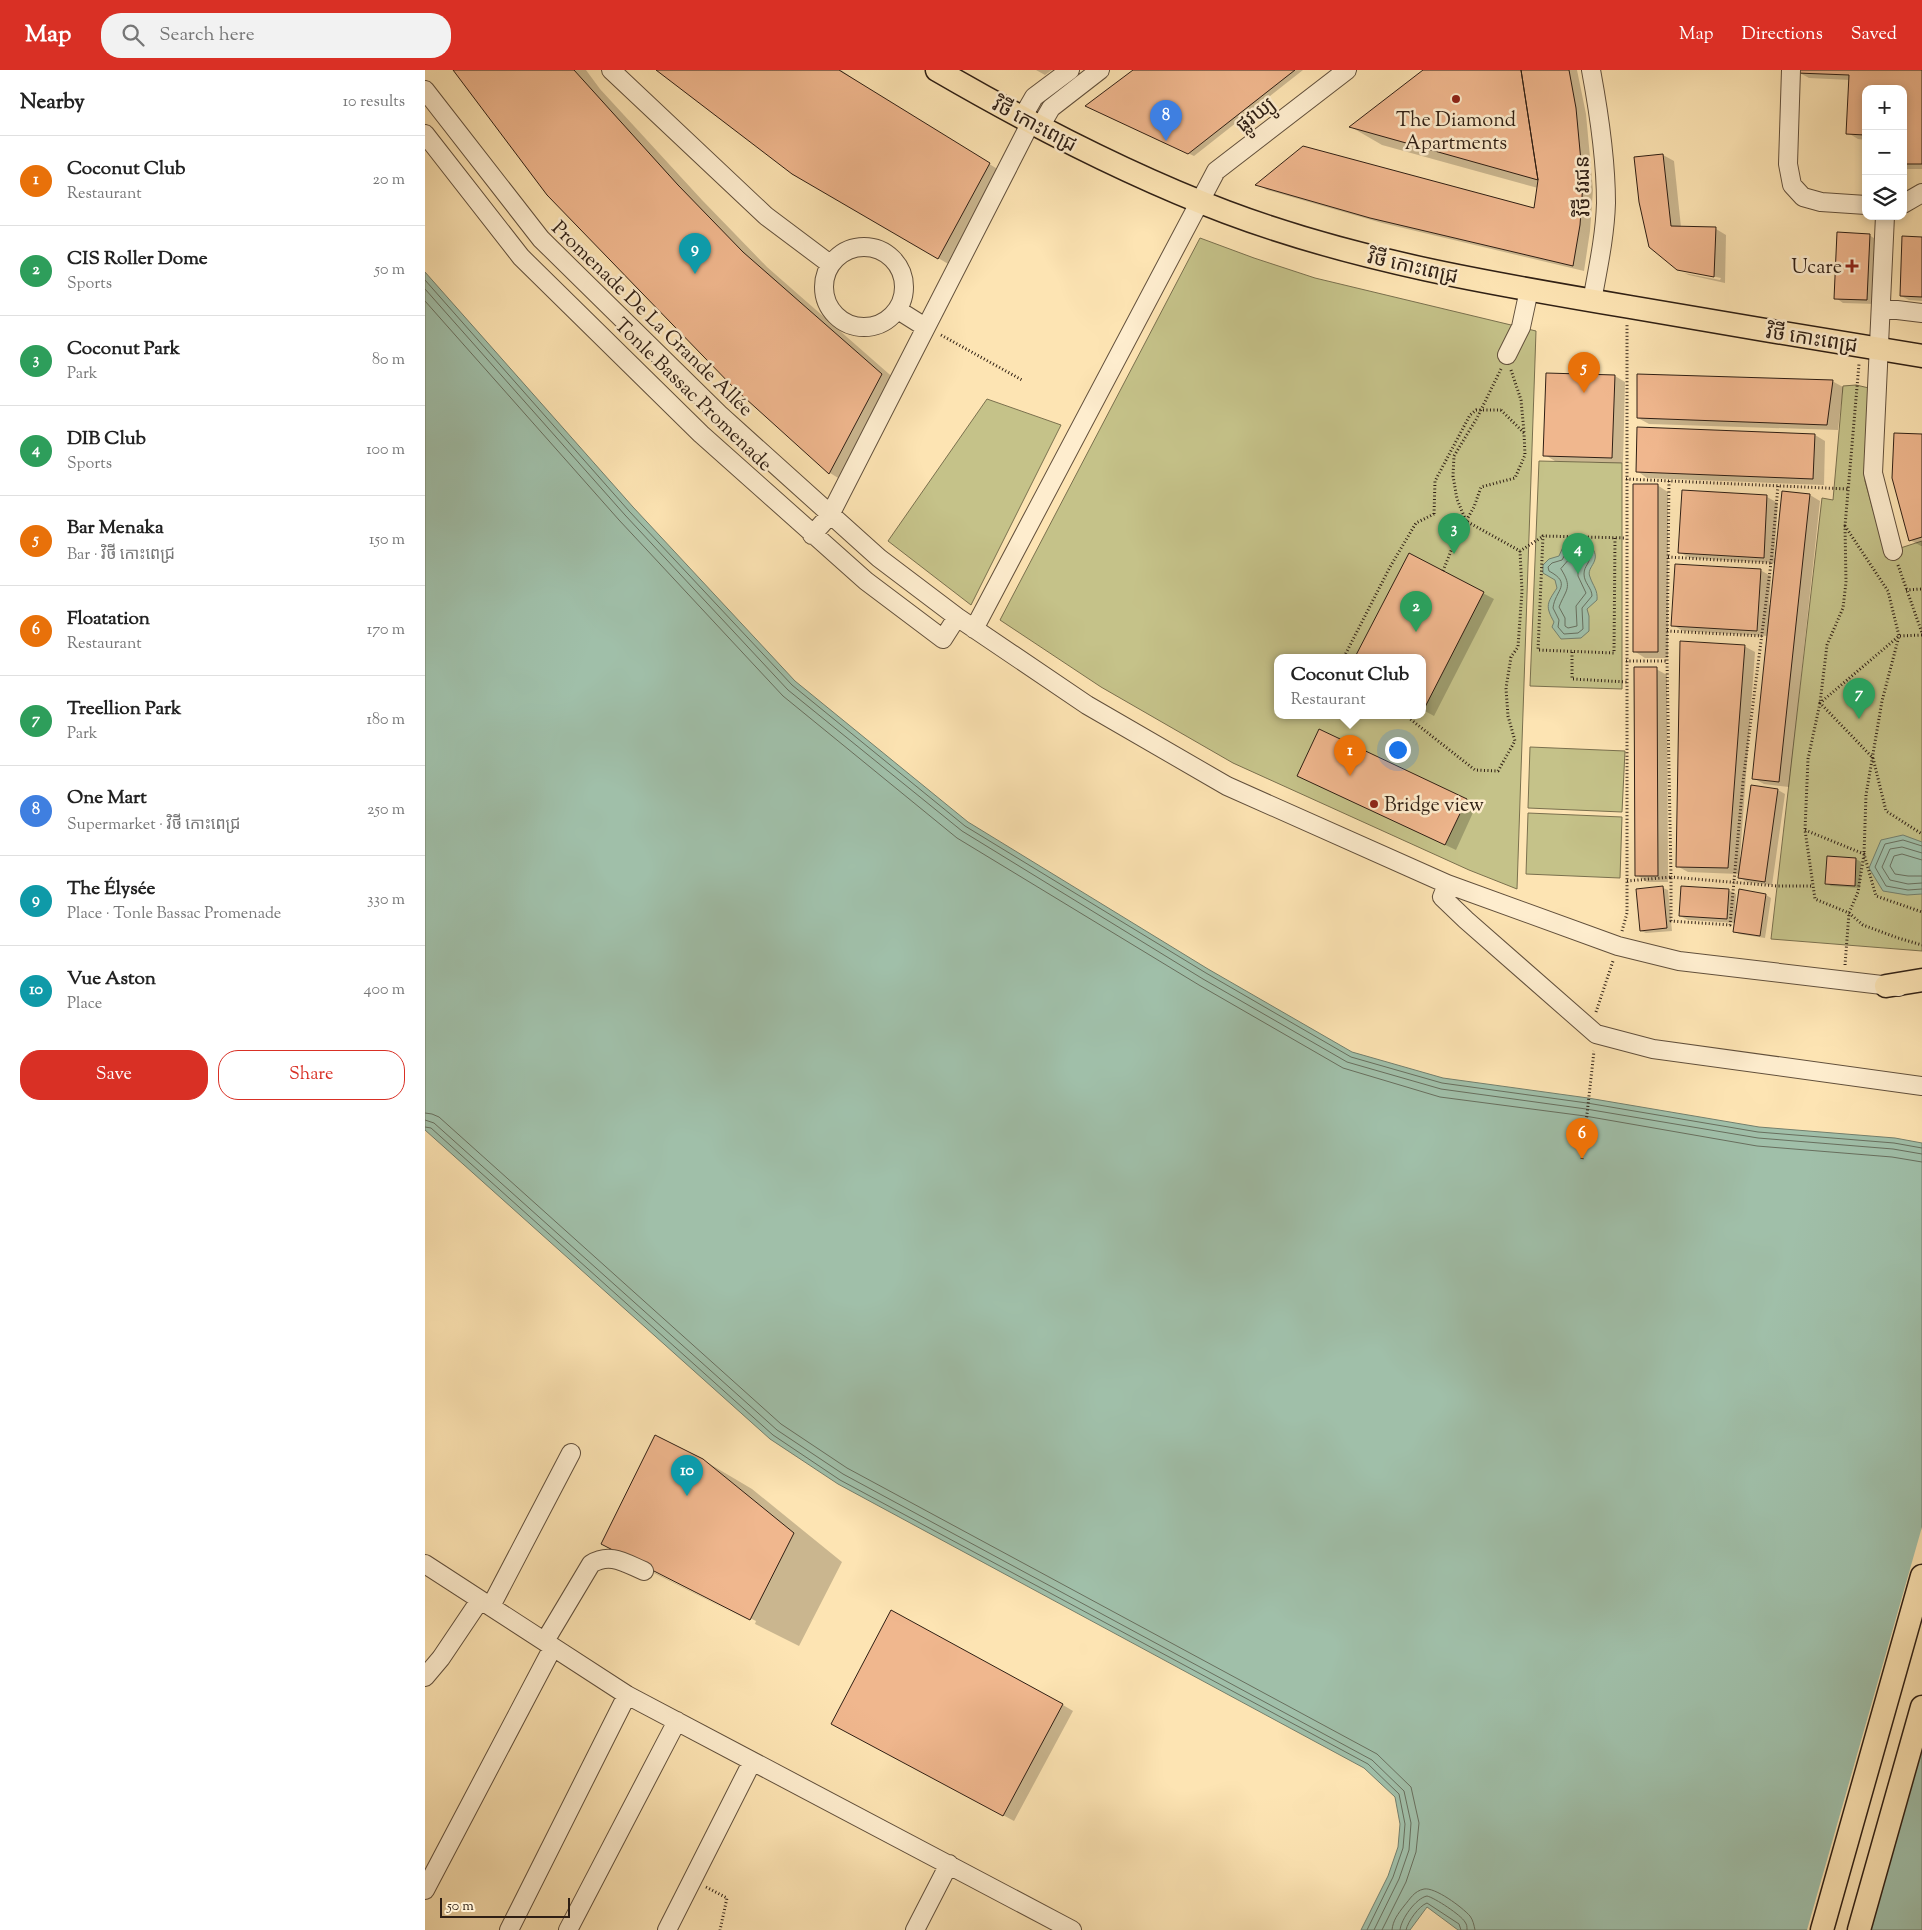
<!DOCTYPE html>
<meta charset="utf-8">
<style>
body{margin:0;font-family:"Sorts Mill Goudy","Noto Sans Khmer",serif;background:#f2f2f2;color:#222}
.controls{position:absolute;right:15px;top:15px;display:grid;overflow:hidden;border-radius:10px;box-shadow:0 2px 8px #0003}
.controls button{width:45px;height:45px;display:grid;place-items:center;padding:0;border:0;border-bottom:1px solid #e0e0e0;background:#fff;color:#222;font:25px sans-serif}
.scale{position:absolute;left:15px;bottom:12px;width:130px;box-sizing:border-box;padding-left:5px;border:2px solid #2f1f14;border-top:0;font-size:14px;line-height:18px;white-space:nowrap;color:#2f1f14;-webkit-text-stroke:4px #feedce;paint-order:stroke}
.you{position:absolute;left:972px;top:679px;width:18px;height:18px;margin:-12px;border:4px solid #fff;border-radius:50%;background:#1a73e8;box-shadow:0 0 0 8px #1a73e833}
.badge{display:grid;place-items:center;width:32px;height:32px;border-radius:50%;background:#d93025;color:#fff;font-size:16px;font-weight:700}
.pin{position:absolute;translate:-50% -41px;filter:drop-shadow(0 1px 2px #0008)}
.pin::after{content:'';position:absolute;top:26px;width:18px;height:15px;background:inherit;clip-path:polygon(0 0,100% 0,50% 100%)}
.popup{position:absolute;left:849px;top:584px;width:152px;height:65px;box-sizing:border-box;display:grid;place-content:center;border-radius:10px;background:#fff;filter:drop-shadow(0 1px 4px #0005);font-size:16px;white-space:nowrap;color:#767676}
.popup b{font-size:19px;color:#222}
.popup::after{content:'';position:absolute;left:50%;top:100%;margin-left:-10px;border:10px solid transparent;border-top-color:#fff}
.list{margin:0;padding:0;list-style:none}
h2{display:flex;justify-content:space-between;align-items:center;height:65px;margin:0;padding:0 20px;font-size:21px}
h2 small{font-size:16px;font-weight:400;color:#767676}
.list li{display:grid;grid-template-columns:32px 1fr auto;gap:15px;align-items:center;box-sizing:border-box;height:90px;padding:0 20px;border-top:1px solid #e0e0e0}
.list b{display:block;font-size:19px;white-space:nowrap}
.list p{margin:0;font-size:16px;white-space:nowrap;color:#767676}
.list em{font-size:16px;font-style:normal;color:#767676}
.actions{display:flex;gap:10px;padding:15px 20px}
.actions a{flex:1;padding:11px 0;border:1px solid #d93025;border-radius:20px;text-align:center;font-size:18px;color:#d93025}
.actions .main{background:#d93025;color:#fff}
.icon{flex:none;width:28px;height:28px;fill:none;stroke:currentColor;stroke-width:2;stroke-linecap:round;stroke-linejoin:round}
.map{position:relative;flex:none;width:1497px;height:1860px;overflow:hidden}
header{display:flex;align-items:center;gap:30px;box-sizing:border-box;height:70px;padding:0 25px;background:#d93025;color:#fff}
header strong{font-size:24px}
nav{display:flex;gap:28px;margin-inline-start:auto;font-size:18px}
.search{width:350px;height:45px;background:#f2f2f2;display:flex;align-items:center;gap:12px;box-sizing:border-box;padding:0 18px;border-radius:20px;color:#767676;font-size:19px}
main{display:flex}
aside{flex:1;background:#fff}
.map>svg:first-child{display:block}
</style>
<header>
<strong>Map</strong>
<div class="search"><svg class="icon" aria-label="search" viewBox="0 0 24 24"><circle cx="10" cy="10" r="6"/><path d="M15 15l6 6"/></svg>Search here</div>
<nav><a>Map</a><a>Directions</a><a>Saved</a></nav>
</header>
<main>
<aside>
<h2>Nearby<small>10 results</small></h2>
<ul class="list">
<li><span class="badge" style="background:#e8710a">1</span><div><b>Coconut Club</b><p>Restaurant</p></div><em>20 m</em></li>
<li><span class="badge" style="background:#2e9e5b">2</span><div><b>CIS Roller Dome</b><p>Sports</p></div><em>50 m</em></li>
<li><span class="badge" style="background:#2e9e5b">3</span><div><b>Coconut Park</b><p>Park</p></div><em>80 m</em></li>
<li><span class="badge" style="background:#2e9e5b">4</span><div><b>DIB Club</b><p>Sports</p></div><em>100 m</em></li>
<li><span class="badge" style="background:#e8710a">5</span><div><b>Bar Menaka</b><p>Bar · វិថី កោះពេជ្រ</p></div><em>150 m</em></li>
<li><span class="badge" style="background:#e8710a">6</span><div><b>Floatation</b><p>Restaurant</p></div><em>170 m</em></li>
<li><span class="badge" style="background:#2e9e5b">7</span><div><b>Treellion Park</b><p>Park</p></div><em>180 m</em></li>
<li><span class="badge" style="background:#3f7fe0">8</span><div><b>One Mart</b><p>Supermarket · វិថី កោះពេជ្រ</p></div><em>250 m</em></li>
<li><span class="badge" style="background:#0f9aa8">9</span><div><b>The Élysée</b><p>Place · Tonle Bassac Promenade</p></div><em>330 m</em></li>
<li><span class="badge" style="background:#0f9aa8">10</span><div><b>Vue Aston</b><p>Place</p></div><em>400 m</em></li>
</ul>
<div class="actions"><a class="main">Save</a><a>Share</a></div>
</aside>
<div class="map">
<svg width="1497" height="1860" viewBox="0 0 1497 1860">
<rect width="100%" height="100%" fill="#fde4b3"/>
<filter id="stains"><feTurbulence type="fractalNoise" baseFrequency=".004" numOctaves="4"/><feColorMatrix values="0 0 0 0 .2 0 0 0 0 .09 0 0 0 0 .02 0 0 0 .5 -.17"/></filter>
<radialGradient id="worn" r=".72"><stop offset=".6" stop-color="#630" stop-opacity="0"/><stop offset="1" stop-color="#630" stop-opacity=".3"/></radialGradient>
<path fill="#c5c289" stroke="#7a704e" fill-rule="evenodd" d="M775,168L829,188L890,208L1111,261L1092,819L1044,800L808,693L676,617L575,550ZM852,587H998V645H852Z
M1431,315L1444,318L1440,411L1460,483L1497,471V881L1346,869L1397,428L1408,430L1418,316Z
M562,329L636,355L546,535L463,471Z
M1114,391L1197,393V619L1105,616Z
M1105,677L1200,681L1197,742L1103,738Z
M1103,743L1197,747L1195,808L1101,804Z"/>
<path fill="#a0bfa9" stroke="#737f6d" d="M0,202L208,437L370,611L543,752L783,899L927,982L1018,1008L1163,1028L1334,1057L1470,1068L1497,1073V1860H1033L1002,1837L985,1860H936L963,1806L973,1777L975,1754L970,1727L939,1698L413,1414L345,1369L0,1060Z
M1146,473L1164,474C1180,491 1160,496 1165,507C1168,516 1173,520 1172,530L1162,539L1164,546V561L1156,568L1136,569L1127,557L1129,552C1120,536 1122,533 1132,518L1130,510L1118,503V495L1124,489L1134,486L1138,477Z
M1478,765L1497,772V824L1482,825L1458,821L1444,798L1456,770Z"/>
<path fill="#fde4b3" d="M1497,1457V1681L1446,1860H1382Z"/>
<path fill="#0003" fill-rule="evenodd" d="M30,0H161L175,19L277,130L342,197L480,318L428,417L405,403L310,318Z
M233,0H416L449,23L587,108L537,202L368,103Z
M611,0H627L620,5Z
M710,0H878L769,86L667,38Z
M1000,0H1152L1161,44L1168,120L1165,161L1159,201L957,153L842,120L832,114L1110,140L1113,118L957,75L926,57Z
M1497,0V99H1478V19H1441V70L1433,69L1423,63L1425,10L1384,8L1373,2Z
M1238,85L1249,91L1256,157L1291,159L1301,165L1300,213L1264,205L1259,203L1295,210L1296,208L1253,199L1225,176Z
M1444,165L1452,170L1449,234L1418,233L1411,228Z
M1497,168V231L1484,230L1476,226Z
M1190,306L1200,312L1198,393L1130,391L1120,385Z
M1407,311L1418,317L1413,360L1224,354L1213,348Z
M1390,365L1400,371L1399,415L1222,408L1212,401Z
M1497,365V476H1496L1485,470Z
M1232,415L1243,422V588H1220L1209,581Z
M1258,422L1342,427L1353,433L1349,488H1352L1385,425L1395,431L1364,717L1339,714L1328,708L1343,566L1258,561L1248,555L1335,500L1346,506L1344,535H1346L1351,493L1265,488L1254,482Z
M984,484L1069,529L1009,646L998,640V587H931Z
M1319,576L1330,582L1315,787H1317L1353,720L1360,724L1347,815L1322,812L1314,807V804L1263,802L1252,796Z
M1231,599L1242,605L1243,812H1222L1212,805Z
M884,711L1041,730L1051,736L1031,780Z
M1431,789L1436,792L1435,818L1406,816L1401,813Z
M1238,818L1243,820L1247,861L1221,863L1216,861Z
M1303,820L1311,824L1310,845H1312L1315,821L1341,825L1346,828L1340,868L1314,864L1309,861L1310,853L1263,850L1255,846Z
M231,1366L278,1390L327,1419L417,1492L374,1576L225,1501L177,1474ZM225,1498L331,1551L330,1554L225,1500Z
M638,1635L648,1641L589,1751L418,1659Z"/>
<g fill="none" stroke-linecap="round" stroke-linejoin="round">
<path stroke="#686f5e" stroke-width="1" d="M0,210L204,441L367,615L540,756L781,903L926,987L1017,1013L1162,1033L1333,1062L1469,1073L1497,1078
M0,219L200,445L363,620L537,761L778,909L922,992L1016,1019L1161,1039L1333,1068L1468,1079L1497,1084
M0,231L194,450L358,626L532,768L774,915L918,998L1015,1027L1160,1046L1332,1076L1467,1087L1497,1092
M1147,478L1162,479L1165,482C1166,494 1159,495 1159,504C1159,513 1167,518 1167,526L1157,538L1158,559L1153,563L1139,564L1133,557L1134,550L1128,538C1130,520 1148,514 1124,501L1123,497L1127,493L1137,490L1142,481Z
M1148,485H1157L1159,486L1153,498V506L1161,523L1151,536L1152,556L1143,558L1140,556V548L1134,537C1141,519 1148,518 1136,499Z
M1497,776L1478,770L1460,774L1450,797L1461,816L1483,820L1497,819
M1497,783L1477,777L1465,779L1457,797L1465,810L1483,814L1497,813
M1497,790L1477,784L1469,786L1465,796L1470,804L1483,806H1497
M0,1043L7,1044L14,1047L356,1354L422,1398L952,1684L986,1717L994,1753L991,1782L981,1812L957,1860
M0,1050L9,1053L352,1360L418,1404L947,1690L979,1721L986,1753L984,1780L974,1809L949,1860
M0,1057L6,1058L348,1365L415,1410L943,1694L974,1724L980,1754L978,1778L968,1807L942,1860
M967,1860C968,1850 973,1844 979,1836C985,1829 989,1821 999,1819C1010,1817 1037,1837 1045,1846C1048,1850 1049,1855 1050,1860
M975,1860C976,1849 991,1828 1002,1826C1010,1828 1036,1845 1040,1852C1042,1855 1042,1856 1042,1860
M981,1860C983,1851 994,1836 1002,1833L1034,1854L1036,1860"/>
</g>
<path fill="#f0b78e" stroke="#2f1f14" d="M28,0H149L253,115L318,182L457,304L404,404L310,319L122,125Z
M231,0H414L565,93L513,189L367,104Z
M708,0H870L763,84L660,36Z
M998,0H1096L1113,110L924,57Z
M1096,0H1144L1151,38L1158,113L1155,155L1148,196L945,148L830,115L878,76L1109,138L1113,110Z
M1372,0H1497V94H1478V19H1441V92H1439L1440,65L1421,64L1424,5L1372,3Z
M1238,84L1246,156L1291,157L1289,207L1252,200L1224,177L1214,132L1209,87Z
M1412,162L1445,164L1442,230L1409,229Z
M1477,166L1497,167V227L1475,226Z
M1121,303L1190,305L1187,388L1118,386Z
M1212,304L1408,310L1402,355L1212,348Z
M1212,357L1390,364L1388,409L1211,402Z
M1469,363L1497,364V467L1484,471L1467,408Z
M1208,414H1233V582H1208Z
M1257,420L1342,425L1339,488L1253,483Z
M1357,421L1385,424L1354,712L1327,709Z
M984,483L1059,522L998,641V587H930Z
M1250,494L1336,499L1332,561L1246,556Z
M1255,571L1320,575L1303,798L1251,797Z
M1209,597H1232L1233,806H1210Z
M894,659L1042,729L1020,775L872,706Z
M1326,715L1353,719L1340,812L1313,808Z
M1402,786L1431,788L1430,816L1400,814Z
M1238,816L1242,858L1215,861L1211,819Z
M1256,816L1304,819L1302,849L1254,846Z
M1314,819L1341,824L1335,866L1308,862Z
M230,1365L278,1389L369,1463L325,1550L176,1474Z
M466,1540L638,1634L578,1746L406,1654Z"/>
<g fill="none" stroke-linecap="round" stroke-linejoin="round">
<g stroke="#62503c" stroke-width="20">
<path id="minor" d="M186,0L341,146L405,194
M1166,0C1174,43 1181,88 1181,133C1180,166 1173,198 1167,231
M1366,0L1363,94L1367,115L1378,127L1396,132L1441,135
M0,20L116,169L294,344L454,488L532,547L662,635L802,716L1022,814L1193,876L1254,891L1474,917
M597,48L609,27L645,0
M615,57L626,38L675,0
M0,64L96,187L276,364L441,511L518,569L532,547
M1478,134L1497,123
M1460,146L1448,403L1468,481
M399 217a40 40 0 1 1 80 0a40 40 0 1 1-80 0Z
M1456,238L1497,243
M473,240L500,257
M1082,285L1096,257L1104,220
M387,465L405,445L606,52
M549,559L791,101L922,0
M1022,814L1017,827L1041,850L1171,964L1228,979L1497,1016
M0,1494L202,1625L647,1860
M66,1536L146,1383
M120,1571L166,1494C185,1482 200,1493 219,1501
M0,1607L16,1588L55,1530
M0,1820L128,1577
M84,1860L202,1625
M143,1860L252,1651
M242,1860L327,1692
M490,1860L524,1794"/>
</g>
<g stroke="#2f1f14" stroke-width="25">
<path id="major" d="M512,0C605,54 701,104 801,142C931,191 1068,214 1205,237C1302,254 1400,270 1497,286
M1461,916L1497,910
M1397,1860L1497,1506
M1434,1860L1497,1637"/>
</g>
<path stroke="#2f1f14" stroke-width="3" stroke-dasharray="1 2.5" stroke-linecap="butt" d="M516,265L597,310
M1086,300L1096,330L1099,362
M1076,340L1099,363L1100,385L1090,408L1056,417L1049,437L1041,451L1095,481L1117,467
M1201,409L1423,419
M1244,411L1242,591L1246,807L1352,816H1388
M1420,456L1434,294
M1190,468L1189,583L1113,580L1118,466L1201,468
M1243,487L1346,493
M1473,495L1497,563
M1018,501L1034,461L1041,451L1032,429L1028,406L1029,386L1052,348L1076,299
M1481,520L1497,519
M1242,561L1337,566
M1497,565L1474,566L1395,633L1448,688L1461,741L1497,764
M1147,582V609L1202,612
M919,587L965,497L991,453L1009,444
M1201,591H1242
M980,645L1050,700L1073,701L1090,671L1083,646L1081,618L1086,587L1093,577L1097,521L1095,481
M1380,760L1439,784L1451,826L1497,842
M1202,811L1246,807V851L1305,855L1318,712L1346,493L1353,416
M1197,861L1202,843V255
M1420,895L1424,843L1433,822L1439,784L1441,725L1457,631L1474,566L1463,521L1420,456L1421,512L1418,538L1402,575L1395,633L1383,689L1380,760L1390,829L1424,843L1438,855L1473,868L1497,875
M1171,942L1188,891
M1157,1089L1169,981
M281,1817L302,1828L295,1860"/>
<use href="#minor" stroke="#feedce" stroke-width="18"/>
<use href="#major" stroke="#fde4b3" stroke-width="22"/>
<path stroke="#2f1f14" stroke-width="3" stroke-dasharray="1 2.5" stroke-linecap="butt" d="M1009,444L1010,411L1045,345L1051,340H1076"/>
</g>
<g fill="#8f2418" stroke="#feedce" stroke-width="2">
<circle cx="1031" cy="29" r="5"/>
<path d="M1424.5 188.5h5v5h5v5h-5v5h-5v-5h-5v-5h5z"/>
<circle cx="949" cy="734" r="5"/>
</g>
<g text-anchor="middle" stroke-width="5" stroke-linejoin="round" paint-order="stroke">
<g font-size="20" fill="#2f1f14" stroke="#feedce">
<text transform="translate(830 44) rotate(-38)" y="7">ផ្លូវឃ្យូ</text>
<text transform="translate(610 54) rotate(28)" y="7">វិថី កោះពេជ្រ</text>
<text transform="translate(1157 116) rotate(-91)" y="7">វិថី វរជន</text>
<text transform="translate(988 196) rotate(13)" y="7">វិថី កោះពេជ្រ</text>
<text transform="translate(228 248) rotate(44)" y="7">Promenade De La Grande Allée</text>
<text transform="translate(1387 268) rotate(9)" y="7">វិថី កោះពេជ្រ</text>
<text transform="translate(269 324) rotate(44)" y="7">Tonle Bassac Promenade</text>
</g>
<g font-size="20" fill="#2f1f14" stroke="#feedce">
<text x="1031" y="56">The Diamond<tspan x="1031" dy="23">Apartments</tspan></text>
<text x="1417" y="203" text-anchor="end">Ucare</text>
<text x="959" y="741" text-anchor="start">Bridge view</text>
</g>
</g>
<rect width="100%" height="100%" filter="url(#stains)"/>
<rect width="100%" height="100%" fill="url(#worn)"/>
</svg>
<div class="controls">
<button>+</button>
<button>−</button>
<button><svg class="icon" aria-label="layers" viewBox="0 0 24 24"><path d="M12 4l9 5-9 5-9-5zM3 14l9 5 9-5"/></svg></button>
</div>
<div class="scale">50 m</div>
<div class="you"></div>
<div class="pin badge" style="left:925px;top:706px;background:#e8710a">1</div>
<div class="popup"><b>Coconut Club</b>Restaurant</div>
<div class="pin badge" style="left:991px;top:562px;background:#2e9e5b">2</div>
<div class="pin badge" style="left:1029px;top:484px;background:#2e9e5b">3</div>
<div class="pin badge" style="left:1153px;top:504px;background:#2e9e5b">4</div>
<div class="pin badge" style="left:1159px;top:323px;background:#e8710a">5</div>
<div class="pin badge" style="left:1157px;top:1089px;background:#e8710a">6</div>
<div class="pin badge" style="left:1434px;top:649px;background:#2e9e5b">7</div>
<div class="pin badge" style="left:741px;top:71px;background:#3f7fe0">8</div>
<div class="pin badge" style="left:270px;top:204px;background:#0f9aa8">9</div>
<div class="pin badge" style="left:262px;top:1426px;background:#0f9aa8">10</div>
</div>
</main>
